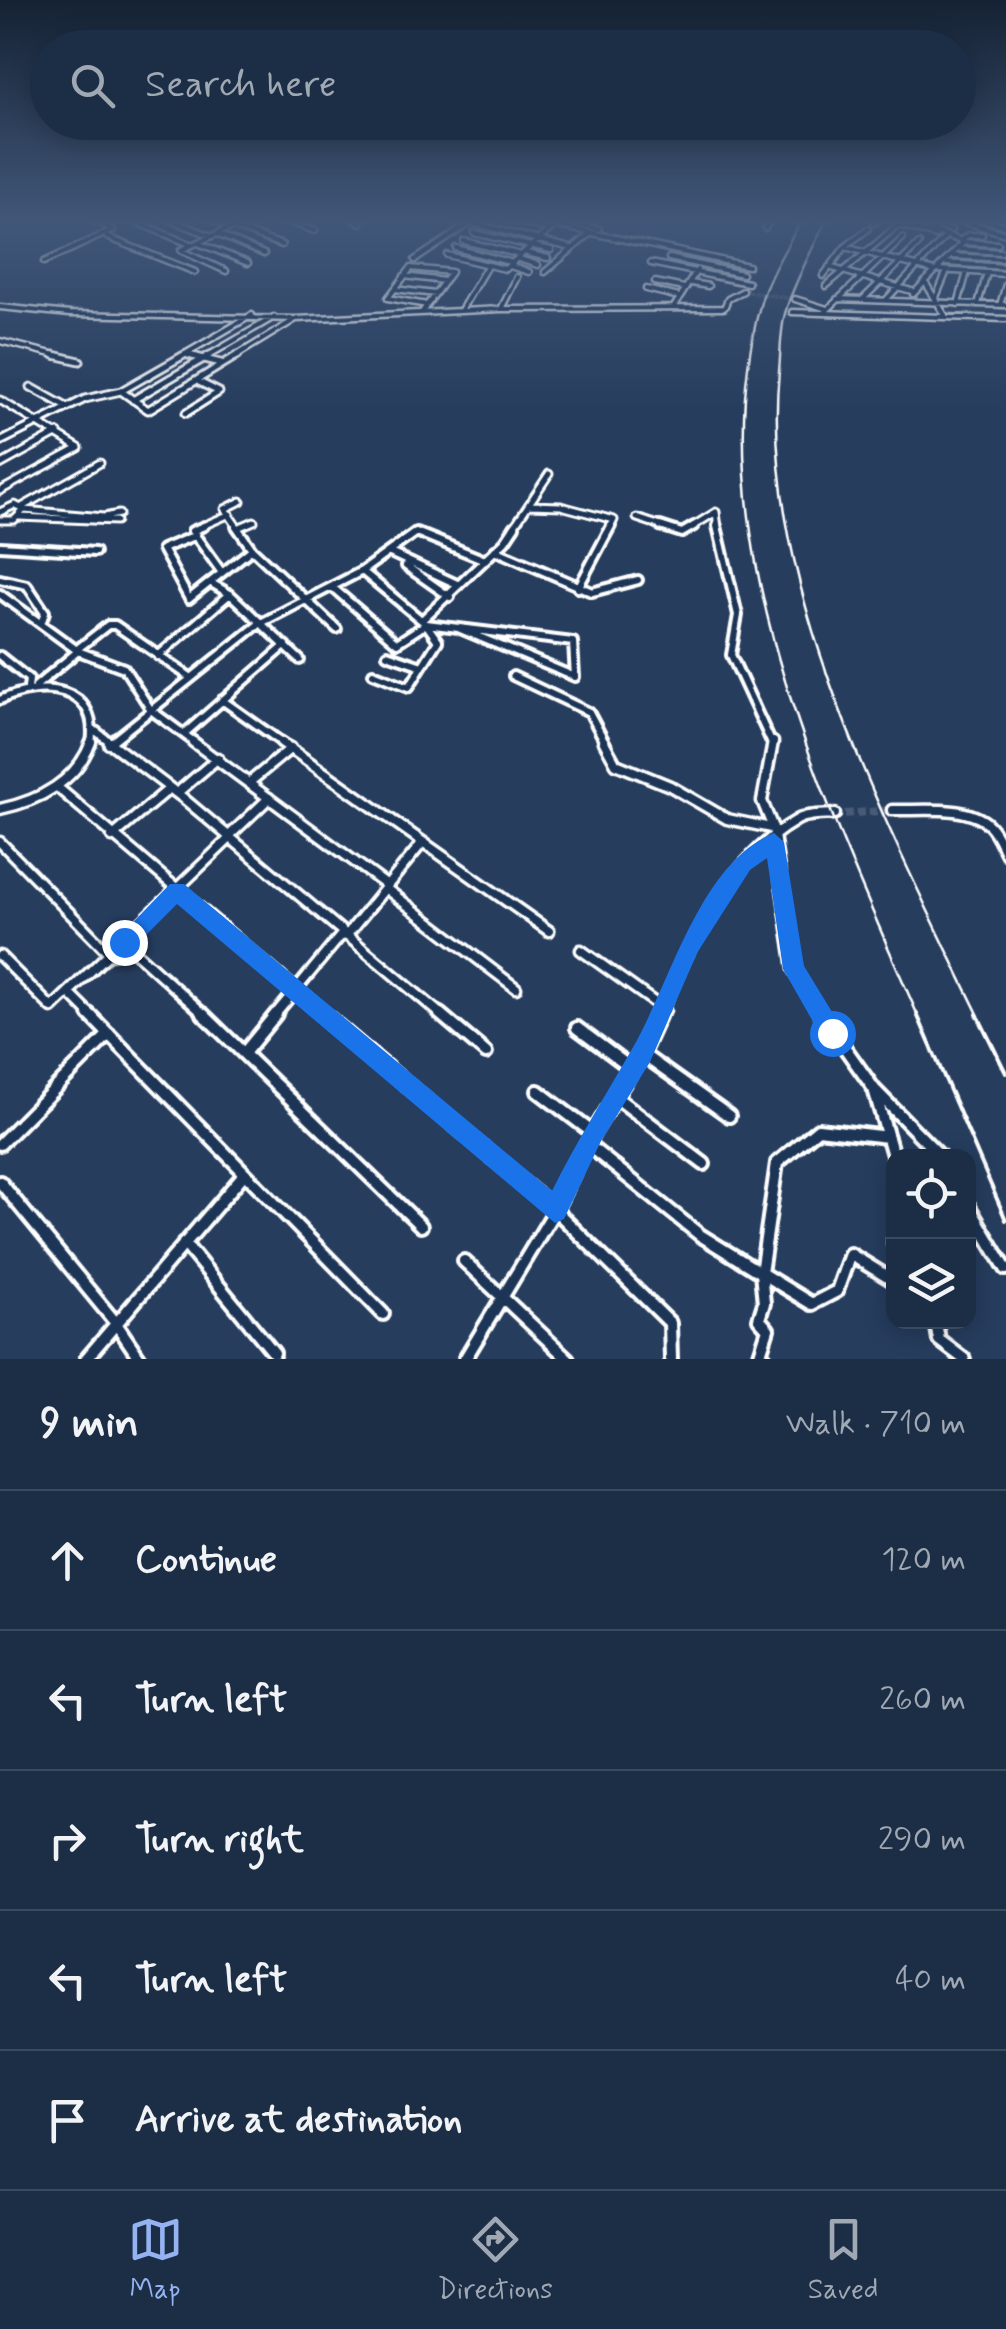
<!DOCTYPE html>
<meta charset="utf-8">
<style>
body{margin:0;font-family:Mynerve,sans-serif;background:#293a51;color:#f1f3f6}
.controls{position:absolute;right:30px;bottom:30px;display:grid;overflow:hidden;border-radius:20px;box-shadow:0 5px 25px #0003}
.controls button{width:90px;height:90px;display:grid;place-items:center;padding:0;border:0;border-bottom:2px solid #3a4a5f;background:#1c2e46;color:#f1f3f6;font:50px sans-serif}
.stop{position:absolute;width:30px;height:30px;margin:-22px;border:8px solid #1a73e8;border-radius:50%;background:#fff}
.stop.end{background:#1a73e8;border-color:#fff;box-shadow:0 2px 10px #0008}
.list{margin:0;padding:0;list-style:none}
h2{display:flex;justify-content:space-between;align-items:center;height:130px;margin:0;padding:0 40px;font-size:42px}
h2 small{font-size:32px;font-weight:400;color:#a0a8b3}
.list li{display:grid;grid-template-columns:65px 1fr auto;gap:30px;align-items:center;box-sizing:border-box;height:140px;padding:0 40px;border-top:2px solid #3a4a5f}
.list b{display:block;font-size:38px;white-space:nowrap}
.list em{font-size:32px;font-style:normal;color:#a0a8b3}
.icon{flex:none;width:55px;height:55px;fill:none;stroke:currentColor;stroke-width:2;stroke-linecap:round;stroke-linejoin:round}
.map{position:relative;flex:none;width:1006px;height:1359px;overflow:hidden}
.search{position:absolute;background:#1c2e46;box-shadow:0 5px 25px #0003;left:30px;right:30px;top:30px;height:110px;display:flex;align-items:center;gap:25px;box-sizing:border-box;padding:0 35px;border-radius:55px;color:#a0a8b3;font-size:38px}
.sheet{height:830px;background:#1c2e46}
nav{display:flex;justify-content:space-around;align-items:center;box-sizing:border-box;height:140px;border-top:2px solid #3a4a5f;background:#1c2e46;font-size:28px;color:#a0a8b3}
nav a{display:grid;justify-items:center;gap:5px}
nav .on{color:#95b2f1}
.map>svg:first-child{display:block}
</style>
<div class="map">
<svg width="1006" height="1359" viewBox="0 0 1006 1359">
<rect width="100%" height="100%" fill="#263d5e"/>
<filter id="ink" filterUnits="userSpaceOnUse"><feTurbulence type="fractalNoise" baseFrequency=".01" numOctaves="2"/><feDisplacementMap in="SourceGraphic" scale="20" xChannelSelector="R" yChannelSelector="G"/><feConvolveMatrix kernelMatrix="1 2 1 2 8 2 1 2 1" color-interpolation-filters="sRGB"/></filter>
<g filter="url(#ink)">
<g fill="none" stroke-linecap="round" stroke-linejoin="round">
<path stroke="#475a76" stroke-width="4" stroke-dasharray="4 1" stroke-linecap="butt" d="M743,291L795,299"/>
<path stroke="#475a76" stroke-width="8" stroke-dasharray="8 4" stroke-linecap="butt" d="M833,815L892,810"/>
<g stroke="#fff" stroke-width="9">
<path id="street-far4" d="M131,220L192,245
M171,220L212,236
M213,220L282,245
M284,220L315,231
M354,220L361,223
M509,220L549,229
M911,220L924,221
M959,220L1006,234
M986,220L1006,226
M561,221L599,229
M923,222L951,230
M472,223L571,248
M874,223L878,220
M555,225L748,266
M899,225L936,236
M765,228L770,220
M926,228L964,242L998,244
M474,233L531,246
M217,234L264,254
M107,237L195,272
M961,240L968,235H982
M464,241L521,255
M198,243L248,263
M534,246L551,250
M845,247L935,271
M456,248L513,263
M958,249L1001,252
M181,250L230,228
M182,251L226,271
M527,253L548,258
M447,255L505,269L561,220
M952,256L1005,259
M669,258L742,274
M519,259L538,265
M415,260L472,222
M44,262L113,230L94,220
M651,263L748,283
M946,263L1006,267
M510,266L529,272
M829,267L915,292
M937,270L1006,274
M545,272L590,234
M404,276L444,281
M823,276L845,247L868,229
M655,282L684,288
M925,282L946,317
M691,283L708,286
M826,286L904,220
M395,289L435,294
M646,289L679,297
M913,294L964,242
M936,297L947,271
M795,299L827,309
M837,299L1006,305
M862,300L919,244
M886,300L947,235
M958,304L967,272
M978,304L987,273
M1000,305L1006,284
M0,307L70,314L296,319L501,309L724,308L728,299L743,291
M674,307L697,270
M501,309L517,277
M461,310L487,266
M422,312L451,272L411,268L388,298L427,305
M792,312L1006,319
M825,312L903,238
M0,341L64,357
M186,354L198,357
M180,357L252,315
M206,357L274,317
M234,357L296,319"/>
</g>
<g stroke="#fff" stroke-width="11">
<path id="street-far3" d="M54,355L80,361
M188,355L221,363
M31,387L65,406
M121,391L148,410L238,355
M0,400L79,448L0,491
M133,400L210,355
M186,413L219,392L197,381
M0,442L85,399L121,391L184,355
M0,465L58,433
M529,505L561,506L614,520L610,528
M22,507L100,463
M24,510L104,517L119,514
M0,512L15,505L24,510L14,520H0
M19,517L116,521
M637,518L667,528
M240,527L254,521
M198,528L230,514
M238,528L225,509L241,501
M513,528L549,474
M690,528L716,512L718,528"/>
</g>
<g stroke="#fff" stroke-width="14">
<path id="street-far2" d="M204,526L192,531L220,570
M236,526L252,549L337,629
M660,526L682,533L694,526
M717,526L738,615L731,655L772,744
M196,535L162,549L189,599L252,549
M0,546L95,552
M495,550L592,592L638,580
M388,552L459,585
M406,566L450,597
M362,571L426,624L438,641L409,687L373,673
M0,579L27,585L45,612L41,624
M213,584L230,594L300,660
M332,587L397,643L426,624L573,642L575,677L458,628
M578,588L611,526
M0,594L78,651L124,668L151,710L197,744
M422,620L505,541L515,526
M76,650L108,625H115L190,677
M387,654L422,666
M0,656L29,679L28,688
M158,656L230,594
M513,676L589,712L606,744
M36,686L78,651
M0,700C41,681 100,684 91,744
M222,700L284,744
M93,729L113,744
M184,734L286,645
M109,744L259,624L362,571L416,532L485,560"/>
</g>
<g stroke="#fff" stroke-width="15">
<path id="street-far1" d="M109,742L183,798L443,1016
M193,742L386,885
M281,742L549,931
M604,742L616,764L670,786L727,819L771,828
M773,742L762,801L773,828L794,969L822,1016
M109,744L112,742
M251,781L291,748
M57,787L327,1016
M177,793L218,758
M0,809C39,801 77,781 91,742
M892,810C919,811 968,804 989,825C997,833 1001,845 1006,854
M112,837L170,788
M228,837L269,798
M0,842L111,955
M385,888L516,988
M346,936L423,842
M124,942L206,1016
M581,950L665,1010
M0,956L52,1008L229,839
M69,993L92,1016
M274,1016L343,933
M659,1016C690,946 726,860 797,820C806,814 823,815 835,814L832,815"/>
</g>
<g stroke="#fff" stroke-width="18">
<path id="street" d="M89,1014L383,1314
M203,1014L421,1226
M324,1014L555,1210L670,1323L671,1359
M440,1014L486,1053
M821,1014L874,1089L894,1159
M577,1028L632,1069
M245,1052L276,1014
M642,1054L729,1116
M875,1090L940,1156
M538,1091L593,1133
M617,1098L704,1164
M888,1137L818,1129L777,1163L761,1273L812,1304L837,1291L850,1254L894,1281
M0,1144L109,1034
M588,1145L700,1235L761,1273L764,1303L759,1319L768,1329L760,1354L766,1359
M0,1182L115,1322L140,1359
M968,1205L1006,1269
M894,1240V1244
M184,1243L274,1353
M464,1261L568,1359
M936,1322L939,1340L964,1359
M86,1359L245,1173
M465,1359L555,1210L593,1133L642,1054L660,1014"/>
</g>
<use href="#street-far4" stroke="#1d3557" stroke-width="4"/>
<use href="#street-far3" stroke="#1d3557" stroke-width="5"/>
<use href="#street-far2" stroke="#1d3557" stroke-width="6"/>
<use href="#street-far1" stroke="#1d3557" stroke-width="8"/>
<use href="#street" stroke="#1d3557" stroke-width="10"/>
<path stroke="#fff" stroke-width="2.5" d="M801,220C788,246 769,274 761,302C696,534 827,806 918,1016
M826,220C813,249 795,280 786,310C780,329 781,351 779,371C758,582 889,830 979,1016"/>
<path stroke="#fff" stroke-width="4" d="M917,1014L1006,1220
M977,1014L1006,1073"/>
</g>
</g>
<linearGradient id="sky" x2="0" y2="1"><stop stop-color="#152234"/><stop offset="0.54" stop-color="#415779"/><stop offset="1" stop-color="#415779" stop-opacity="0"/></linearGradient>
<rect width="1006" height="410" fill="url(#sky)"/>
<path fill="#1a73e8" d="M774,833L784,842L804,966L840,1025L843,1033L840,1041L832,1044L824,1041L783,969L767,858L750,870L697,953L650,1062L601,1141L564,1219L555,1223L177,904L132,949L124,952L117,949L114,942L170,884H184L552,1191C576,1142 605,1097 632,1049C670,985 699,863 774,833Z"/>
</svg>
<div class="controls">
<button><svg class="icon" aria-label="locate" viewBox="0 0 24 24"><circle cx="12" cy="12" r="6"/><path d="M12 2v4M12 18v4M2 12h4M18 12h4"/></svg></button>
<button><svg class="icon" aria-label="layers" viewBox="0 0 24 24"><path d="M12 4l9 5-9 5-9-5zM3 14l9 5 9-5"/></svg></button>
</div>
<div class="stop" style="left:832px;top:1033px"></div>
<div class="stop end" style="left:124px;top:942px"></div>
<div class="search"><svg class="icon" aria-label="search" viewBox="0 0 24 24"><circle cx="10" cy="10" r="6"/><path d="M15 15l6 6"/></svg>Search here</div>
</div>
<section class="sheet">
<h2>9 min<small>Walk · 710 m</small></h2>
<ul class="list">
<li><svg class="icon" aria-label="ahead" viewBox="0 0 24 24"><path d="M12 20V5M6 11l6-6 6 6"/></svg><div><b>Continue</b></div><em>120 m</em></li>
<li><svg class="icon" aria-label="left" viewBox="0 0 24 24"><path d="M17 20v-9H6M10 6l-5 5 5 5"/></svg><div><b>Turn left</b></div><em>260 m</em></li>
<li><svg class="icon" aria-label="right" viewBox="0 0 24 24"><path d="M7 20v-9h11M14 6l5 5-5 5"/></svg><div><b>Turn right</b></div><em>290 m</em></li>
<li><svg class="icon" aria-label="left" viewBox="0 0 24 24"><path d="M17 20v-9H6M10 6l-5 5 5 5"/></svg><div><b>Turn left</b></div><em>40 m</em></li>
<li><svg class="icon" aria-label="arrive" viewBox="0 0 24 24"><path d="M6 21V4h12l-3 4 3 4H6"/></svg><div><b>Arrive at destination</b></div></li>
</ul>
</section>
<nav>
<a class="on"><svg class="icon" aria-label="map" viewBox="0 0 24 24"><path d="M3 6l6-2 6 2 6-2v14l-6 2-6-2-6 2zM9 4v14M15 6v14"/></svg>Map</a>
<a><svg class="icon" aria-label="directions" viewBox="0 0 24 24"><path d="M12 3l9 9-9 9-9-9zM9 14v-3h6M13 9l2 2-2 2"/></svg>Directions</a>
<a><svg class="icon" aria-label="saved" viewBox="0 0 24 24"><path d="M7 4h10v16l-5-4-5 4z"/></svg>Saved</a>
</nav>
